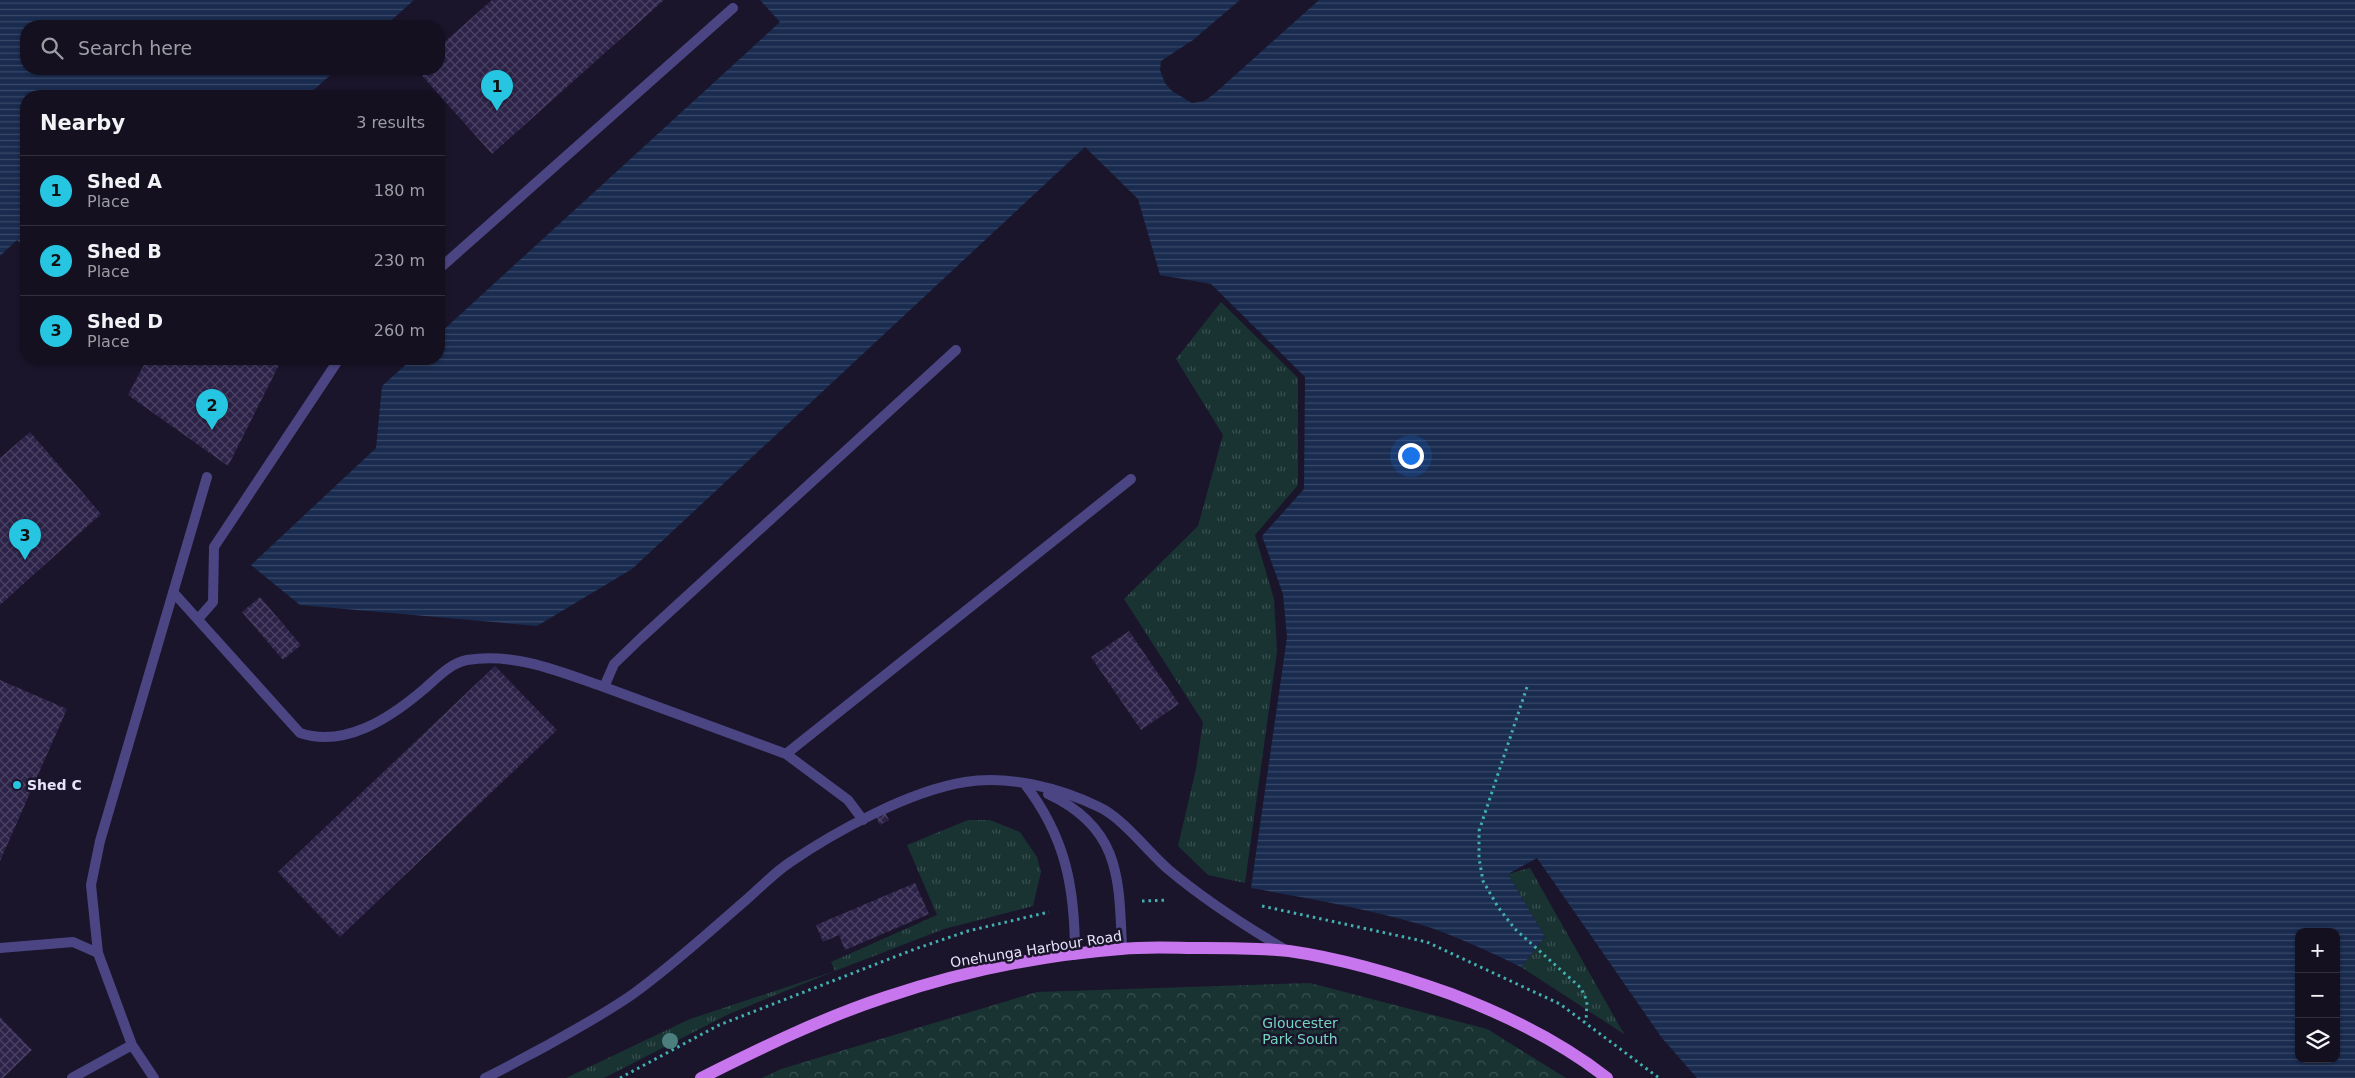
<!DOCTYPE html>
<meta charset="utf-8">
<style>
body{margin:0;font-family:"DejaVu Sans",sans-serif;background:#211e2d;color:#f1f3f6}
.controls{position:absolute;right:15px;bottom:15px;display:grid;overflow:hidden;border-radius:10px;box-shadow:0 1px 4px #0004}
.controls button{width:45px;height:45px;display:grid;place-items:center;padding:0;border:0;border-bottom:1px solid #33303e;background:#141020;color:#f1f3f6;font:25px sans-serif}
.you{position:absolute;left:1410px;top:455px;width:18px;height:18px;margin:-12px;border:4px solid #fff;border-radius:50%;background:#1a73e8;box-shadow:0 0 0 8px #1a73e833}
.badge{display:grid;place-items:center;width:32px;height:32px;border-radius:50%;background:#26c6e3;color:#111;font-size:16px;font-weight:700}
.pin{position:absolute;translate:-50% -41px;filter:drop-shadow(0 1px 2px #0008)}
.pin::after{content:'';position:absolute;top:26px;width:18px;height:15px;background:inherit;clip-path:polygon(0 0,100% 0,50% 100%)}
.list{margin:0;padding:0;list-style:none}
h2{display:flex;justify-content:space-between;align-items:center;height:65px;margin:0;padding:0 20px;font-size:21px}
h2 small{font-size:16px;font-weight:400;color:#9d9da5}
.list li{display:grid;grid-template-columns:32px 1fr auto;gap:15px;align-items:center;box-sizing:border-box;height:70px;padding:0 20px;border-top:1px solid #33303e}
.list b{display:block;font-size:19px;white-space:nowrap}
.list p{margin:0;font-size:16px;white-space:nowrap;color:#9d9da5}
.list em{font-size:16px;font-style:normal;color:#9d9da5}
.icon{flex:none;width:28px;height:28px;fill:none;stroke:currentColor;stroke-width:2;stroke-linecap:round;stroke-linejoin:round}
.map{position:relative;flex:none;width:2355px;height:1078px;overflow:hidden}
.search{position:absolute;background:#141020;box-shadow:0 1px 4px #0004;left:20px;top:20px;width:425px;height:55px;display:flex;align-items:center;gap:12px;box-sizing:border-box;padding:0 18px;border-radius:20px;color:#9d9da5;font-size:19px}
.panel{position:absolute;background:#141020;box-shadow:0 1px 4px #0004;left:20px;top:90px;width:425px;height:275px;border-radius:20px}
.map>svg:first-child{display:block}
</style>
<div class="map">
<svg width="2355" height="1078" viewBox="0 0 2355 1078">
<defs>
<pattern id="grass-tufts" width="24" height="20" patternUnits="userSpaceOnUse" patternTransform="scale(1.25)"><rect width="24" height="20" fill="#193333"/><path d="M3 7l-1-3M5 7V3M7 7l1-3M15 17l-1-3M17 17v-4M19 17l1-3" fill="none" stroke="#3a5051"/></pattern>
<pattern id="park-crowns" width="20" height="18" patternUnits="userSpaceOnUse" patternTransform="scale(1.25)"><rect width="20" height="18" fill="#193333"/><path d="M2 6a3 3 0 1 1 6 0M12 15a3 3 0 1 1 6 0" fill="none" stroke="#3a5051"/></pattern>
<pattern id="water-rules" width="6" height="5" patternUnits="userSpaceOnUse" patternTransform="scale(1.25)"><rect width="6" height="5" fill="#192b4f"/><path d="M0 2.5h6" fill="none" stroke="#3a4969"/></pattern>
<pattern id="building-cross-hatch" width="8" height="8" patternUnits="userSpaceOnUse" patternTransform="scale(1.25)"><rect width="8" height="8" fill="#2d2349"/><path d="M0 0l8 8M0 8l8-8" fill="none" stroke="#4b4364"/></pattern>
</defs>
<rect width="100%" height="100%" fill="#1a152a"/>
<path fill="url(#grass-tufts)" d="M1221,302L1298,378V485L1255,535L1274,599L1277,651L1245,883L1208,875L1178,846L1196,769L1203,722L1124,599L1198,526L1223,435L1176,359Z
M990,820L1020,832L1037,857L1041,872L1033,906L944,929L835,971L729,1014L604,1078H566L690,1019L835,971L831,962L937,915L907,845L968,820Z
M1530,868L1624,1034L1521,967L1545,937L1508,874Z"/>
<path fill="url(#park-crowns)" d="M1310,983L1487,1029L1566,1078H762L781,1069L1037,992Z"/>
<path fill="url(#water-rules)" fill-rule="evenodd" d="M0,0H414L385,26H26V69H337L307,96H26V250L17,240L0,256Z
M760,0H2355V1078H1697L1662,1038L1537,858L1508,874L1545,937L1521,967C1488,951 1454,935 1419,924C1364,908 1307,898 1251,888L1287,637L1283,594L1262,536L1304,489L1305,377L1211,284L1160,275L1138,199L1085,147L632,569L537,626L300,605L251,565L376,448L382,386L412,359H439V334L780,22ZM2299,932H2336V1059H2299Z"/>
<path fill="#1a152a" d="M1240,0H1319L1214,94L1204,101L1192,103L1172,91L1165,83L1160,70L1161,61L1193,40Z"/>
<path fill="url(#building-cross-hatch)" d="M492,0H664L492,154L416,69H439V47Z
M147,359H282L228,466L128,395Z
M30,432L101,514L0,605V458Z
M260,597L301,645L283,660L242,612Z
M1129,631L1179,704L1141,730L1091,657Z
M495,666L557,730L340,937L278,872Z
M0,680L67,709L0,861Z
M885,812L889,820L880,825L876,817Z
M915,883L929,914L845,950L839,935L823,942L816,925Z
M0,1017L32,1050L3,1078H0Z"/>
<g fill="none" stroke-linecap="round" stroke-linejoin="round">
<path stroke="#41b0af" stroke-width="3" stroke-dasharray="2.5 4" stroke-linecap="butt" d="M1527,687L1479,831V858L1483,881L1498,907L1515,929L1581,988L1587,1001L1586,1022
M1142,901L1168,900
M1262,906L1427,942L1560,1004L1659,1078
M620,1078L719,1025L915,949L968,931L1049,912"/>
<path stroke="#4b4683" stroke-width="10" d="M439,269L733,8
M173,592L300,733C345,748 390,718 423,690C436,679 450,663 467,660C514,652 561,672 604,687
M198,619L213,602L214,547L339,359
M786,754L1131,479
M1024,783C1066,837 1075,888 1075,955
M1048,794C1121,828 1119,879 1122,948
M863,820L848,800L786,754L604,687L614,664L641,638L956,350
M0,948L73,942L98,953
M72,1078L132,1045
M154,1078L132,1045L98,953L91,885L100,841L207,477
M485,1078C506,1068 527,1056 548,1045C576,1029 606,1013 633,994C673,965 709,932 746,900C760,888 774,873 789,863C836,831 909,791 965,782C1009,775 1060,788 1099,807C1123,818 1148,852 1169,870C1206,901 1245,926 1286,950"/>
<path stroke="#c776ee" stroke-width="12" d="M701,1078C761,1048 822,1018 886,997C960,972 1043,955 1121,949C1148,946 1176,948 1203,948C1231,948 1261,948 1289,951C1345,959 1398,975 1451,994C1506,1015 1560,1041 1607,1078"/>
</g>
<circle fill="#4c7e7d" cx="670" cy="1041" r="8"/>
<circle fill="#26c6e3" stroke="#1a152a" stroke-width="2" cx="17" cy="785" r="5"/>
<g text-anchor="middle" stroke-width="5" stroke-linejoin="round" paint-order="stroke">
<g font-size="14" font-weight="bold" fill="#e6e2fb" stroke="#1a152a" text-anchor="start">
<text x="27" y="790">Shed C</text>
</g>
<g font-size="14" fill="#e6e2fb" stroke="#1a152a">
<text transform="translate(1036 949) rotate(-9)" y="5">Onehunga Harbour Road</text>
</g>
<g font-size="14" fill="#75d4c1" stroke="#1a152a">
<text x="1300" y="1028">Gloucester<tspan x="1300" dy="16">Park South</tspan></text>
</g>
</g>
</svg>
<div class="controls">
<button>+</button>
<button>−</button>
<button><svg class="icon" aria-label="layers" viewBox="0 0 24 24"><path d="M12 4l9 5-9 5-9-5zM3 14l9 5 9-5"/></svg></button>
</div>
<div class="you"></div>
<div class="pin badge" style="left:497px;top:111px">1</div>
<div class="pin badge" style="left:212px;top:430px">2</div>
<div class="pin badge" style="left:25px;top:560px">3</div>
<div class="search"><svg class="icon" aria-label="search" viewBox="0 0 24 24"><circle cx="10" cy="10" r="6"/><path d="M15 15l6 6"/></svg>Search here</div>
<section class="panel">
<h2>Nearby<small>3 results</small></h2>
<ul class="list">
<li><span class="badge">1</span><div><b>Shed A</b><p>Place</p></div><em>180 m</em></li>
<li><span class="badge">2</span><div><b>Shed B</b><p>Place</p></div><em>230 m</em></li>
<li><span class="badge">3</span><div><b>Shed D</b><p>Place</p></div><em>260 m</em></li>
</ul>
</section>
</div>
